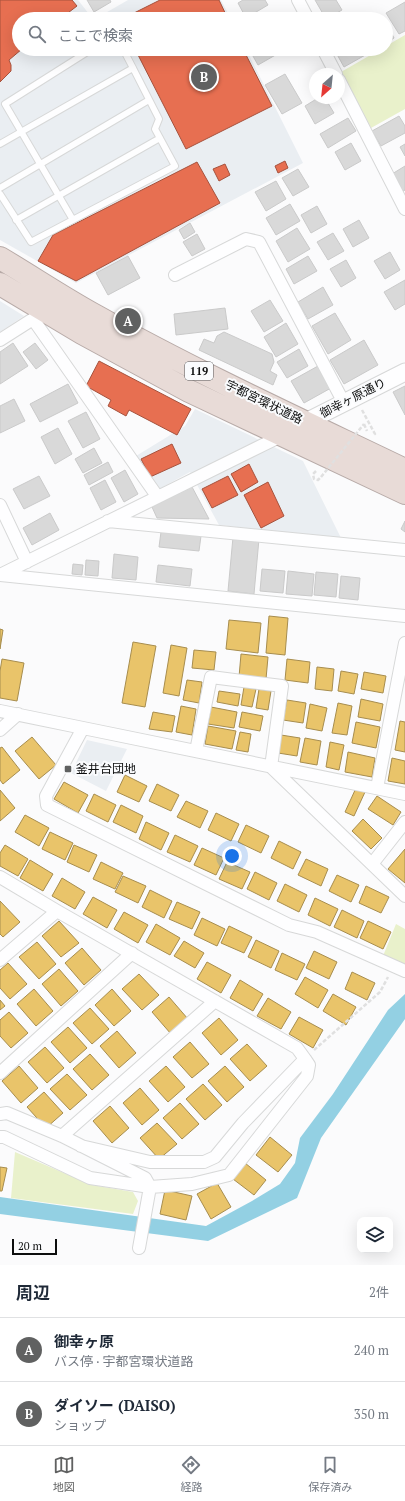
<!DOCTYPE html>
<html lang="ja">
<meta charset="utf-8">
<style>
body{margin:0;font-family:"PT Serif","Noto Sans JP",serif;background:#f2f2f3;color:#1f2937}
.controls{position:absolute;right:12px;bottom:12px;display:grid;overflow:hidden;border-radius:8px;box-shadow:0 4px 16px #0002}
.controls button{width:36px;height:36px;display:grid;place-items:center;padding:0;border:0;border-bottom:1px solid #e0e1e3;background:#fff;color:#1f2937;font:20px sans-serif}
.compass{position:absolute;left:309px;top:68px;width:36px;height:36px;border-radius:50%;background:#fff;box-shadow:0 4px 16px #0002;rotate:207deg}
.scale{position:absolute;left:12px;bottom:10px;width:45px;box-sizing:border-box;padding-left:4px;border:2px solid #0d0e0e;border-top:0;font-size:11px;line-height:14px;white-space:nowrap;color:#0d0e0e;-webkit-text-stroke:3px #fafbfd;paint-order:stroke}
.you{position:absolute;left:232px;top:856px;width:14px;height:14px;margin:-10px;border:3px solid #fff;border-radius:50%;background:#1a73e8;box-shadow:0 0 0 6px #1a73e833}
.badge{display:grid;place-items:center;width:26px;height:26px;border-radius:50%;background:#606161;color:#fff;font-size:13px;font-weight:700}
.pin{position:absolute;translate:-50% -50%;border:2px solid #fff;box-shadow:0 1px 4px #0006}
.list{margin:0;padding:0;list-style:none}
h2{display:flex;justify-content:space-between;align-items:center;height:52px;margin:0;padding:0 16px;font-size:17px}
h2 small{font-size:13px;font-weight:400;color:#747a83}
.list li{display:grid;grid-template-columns:26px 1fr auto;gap:12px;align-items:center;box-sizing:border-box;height:64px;padding:0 16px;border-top:1px solid #e0e1e3}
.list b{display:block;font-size:15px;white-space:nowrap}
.list p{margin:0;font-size:13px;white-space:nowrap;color:#747a83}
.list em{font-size:13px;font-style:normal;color:#747a83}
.icon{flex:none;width:22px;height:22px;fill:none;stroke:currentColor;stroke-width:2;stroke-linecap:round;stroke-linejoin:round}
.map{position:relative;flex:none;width:405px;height:1265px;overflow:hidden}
.search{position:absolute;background:#fff;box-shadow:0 4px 16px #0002;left:12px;right:12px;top:12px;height:44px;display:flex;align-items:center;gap:10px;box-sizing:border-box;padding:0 14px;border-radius:22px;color:#747a83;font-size:15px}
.sheet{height:180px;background:#fff}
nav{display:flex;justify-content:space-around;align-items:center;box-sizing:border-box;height:56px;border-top:1px solid #e0e1e3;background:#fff;font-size:11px;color:#747a83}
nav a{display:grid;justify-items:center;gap:2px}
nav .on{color:#606161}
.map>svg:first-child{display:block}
</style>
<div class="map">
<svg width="405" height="1265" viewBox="0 0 405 1265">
<rect width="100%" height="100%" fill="#fbfbfc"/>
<path fill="#eaeef2" d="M0,0H78L93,19H19V49H246L303,163L76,283L0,240Z
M128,0H221L231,19H95Z
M0,301L24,316L0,332Z
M195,409L303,461L341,538L219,525L190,472L159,489L136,456L185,426Z
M87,740L127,749L106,791L71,773Z"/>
<path fill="#e9f1cb" d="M405,35V109L371,128L341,72L381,49H386V46Z
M396,924L405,929V965L383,956Z
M15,1152L92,1185L133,1192L138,1201L133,1214L11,1198Z"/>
<path fill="#93d0e3" d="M405,994V1019L321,1138L297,1198L208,1241L0,1214V1197L206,1226L252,1201L280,1184L295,1163L300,1138L333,1094L388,1010Z"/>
<path fill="#e9c46a" stroke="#a78d4e" d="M269,616L288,618L285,655L266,653Z
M229,620L261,623L258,653L226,649Z
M0,629L3,630L0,649Z
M133,642L156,646L145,707L122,703Z
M171,645L187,648L179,696L163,693Z
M194,650L216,652L214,670L192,668Z
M241,654L268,657L266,679L239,677Z
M2,659L24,663L17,701L0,698V671Z
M287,659L310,662L308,683L285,680Z
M317,667L334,669L332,691L315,689Z
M341,671L358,674L354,694L338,691Z
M364,672L386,676L383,693L361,689Z
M187,680L202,682L199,703L183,700Z
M244,687L256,689L252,707L241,705Z
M259,689L271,691L268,710L256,708Z
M219,691L240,694L238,706L217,702Z
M361,699L383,704L380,721L358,717Z
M287,700L306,703L303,723L283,720Z
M338,703L352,706L347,735L332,733Z
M310,704L327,708L322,731L306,728Z
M181,706L196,709L192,735L176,732Z
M211,707L237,712L234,728L208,724Z
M153,712L175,716L172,732L149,729Z
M242,712L263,716L260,731L239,727Z
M400,721L405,722V752L395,750Z
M356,722L380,727L376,748L352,743Z
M208,726L236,731L232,749L205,744Z
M240,732L251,734L248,752L236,750Z
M281,735L300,738L297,756L278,753Z
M32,737L56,765L39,779L15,751Z
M305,738L321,741L317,765L300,762Z
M330,742L344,745L339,770L326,767Z
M2,747L20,770L3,784L0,780V748Z
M348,752L375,758L372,777L345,772Z
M392,758L405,761V784L388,781Z
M125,775L147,786L139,802L117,792Z
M64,782L88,795L78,813L54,799Z
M157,784L179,795L171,811L149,801Z
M356,788L365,792L354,816L345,812Z
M0,790L15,808L0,821Z
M94,794L116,805L108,822L86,811Z
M377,796L401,812L393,825L368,809Z
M186,801L208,811L200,828L177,817Z
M121,805L143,816L136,833L113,822Z
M216,813L239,824L231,841L208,830Z
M25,815L49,828L39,846L15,832Z
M363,819L382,838L371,849L352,831Z
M146,822L169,833L161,850L139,839Z
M246,825L269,836L261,853L238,842Z
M50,832L73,843L65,860L42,849Z
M175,835L198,846L190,862L167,852Z
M279,841L301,852L293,869L271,858Z
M5,845L28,859L18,876L0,866V853Z
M74,845L97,855L89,872L67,862Z
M202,848L224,858L216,875L194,865Z
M405,849V883L388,869Z
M306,859L328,869L321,886L298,875Z
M30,860L53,874L43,891L20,878Z
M101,862L123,873L115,889L93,879Z
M227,862L250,872L242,889L219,879Z
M255,872L277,883L269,900L247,889Z
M337,875L359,885L351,902L329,891Z
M123,876L146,886L138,903L115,892Z
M62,878L85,892L75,909L52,896Z
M285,884L307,895L299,912L277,901Z
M366,886L389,897L381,913L359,903Z
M150,890L172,901L164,918L142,907Z
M93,897L117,910L107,928L83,914Z
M315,898L338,909L330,926L308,915Z
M0,901L20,922L3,937L0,934Z
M177,902L200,912L192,929L169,919Z
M342,910L364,921L357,938L334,927Z
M124,912L148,925L138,943L114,929Z
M202,918L225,929L217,946L194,935Z
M59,921L79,943L61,957L42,936Z
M368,921L391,932L383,949L360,938Z
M156,924L180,938L170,955L146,942Z
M229,926L252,937L244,953L221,943Z
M256,940L279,951L271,968L248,957Z
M184,941L204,953L195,968L174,956Z
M37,942L56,964L39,979L19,957Z
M82,948L101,970L84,985L65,963Z
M314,951L337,962L329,979L306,968Z
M282,953L305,964L297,980L275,970Z
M207,962L231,975L221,993L197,979Z
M8,963L27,984L10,999L0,988V970Z
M59,969L78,991L61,1006L42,984Z
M352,972L375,983L367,1000L345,989Z
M139,974L159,995L142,1010L122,989Z
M305,977L328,990L318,1008L295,994Z
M240,980L263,994L253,1011L230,998Z
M34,989L53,1011L36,1026L17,1004Z
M112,989L131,1011L114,1026L95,1005Z
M333,994L356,1007L346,1025L323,1011Z
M169,997L188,1019L171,1034L152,1012Z
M268,998L291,1012L281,1029L257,1016Z
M0,1000L5,1006L0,1010Z
M90,1008L109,1029L92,1044L73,1023Z
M9,1012L28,1033L11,1048L0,1036V1020Z
M299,1017L323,1030L313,1048L289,1034Z
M219,1018L238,1040L221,1055L202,1033Z
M68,1027L87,1048L70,1063L51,1042Z
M117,1031L136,1053L119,1068L100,1046Z
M190,1042L209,1064L192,1078L173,1057Z
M247,1044L267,1066L250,1081L230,1059Z
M45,1047L64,1068L47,1083L28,1062Z
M90,1054L109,1075L92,1090L73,1069Z
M19,1066L38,1088L21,1103L2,1081Z
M166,1066L185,1087L168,1102L149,1081Z
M225,1066L244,1087L227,1102L208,1081Z
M67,1074L87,1095L70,1110L50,1089Z
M203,1084L222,1105L205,1120L186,1099Z
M140,1088L159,1110L142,1125L123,1103Z
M44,1092L63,1113L46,1128L27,1107Z
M180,1103L199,1124L182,1139L163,1118Z
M110,1106L129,1128L112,1143L93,1121Z
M157,1123L177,1144L159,1159L140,1138Z
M270,1137L292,1155L278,1172L256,1155Z
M245,1163L266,1180L254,1195L233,1179Z
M0,1167L7,1168L2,1191H0Z
M217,1183L231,1207L211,1219L197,1194Z
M165,1190L192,1196L186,1220L160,1214Z"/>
<path fill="#e76f51" stroke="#a6523d" d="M0,0H72L77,6L60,19H19V49H22L9,60L11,65V71L0,82Z
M160,0H219L228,19H122Z
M135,49H243L272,106L186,149Z
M285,161L288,168L278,173L275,166Z
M197,162L220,203L76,281L38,261L53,235Z
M225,164L230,175L219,181L213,169Z
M99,361L191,409L177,435L129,410L126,416L108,406L111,400L86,386Z
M172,444L181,463L150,477L141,459Z
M249,464L258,482L241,492L231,474Z
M228,476L238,495L212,508L202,489Z
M268,482L284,516L261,528L244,495Z"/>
<path fill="#d9d9d9" stroke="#cacaca" d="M87,0H110L111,2L94,12Z
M243,0H265L268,5L246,18L238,3Z
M315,0H336L342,10L326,19Z
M405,2V31L399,34L386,13Z
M386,23L394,38L386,43Z
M249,49H286L258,65Z
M334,49H376L344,67Z
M285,74L302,103L282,114L265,85Z
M318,98H325L334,113L315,124L305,106Z
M399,116L405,126V133L381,146L372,131Z
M348,118L356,131L328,148L320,134Z
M351,143L361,161L345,170L335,152Z
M405,144V156L400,147Z
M405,166V190L402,192L392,174Z
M298,169L309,187L293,196L282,178Z
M276,181L286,199L266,211L255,192Z
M290,204L300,221L276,235L266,218Z
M317,206L327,224L311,233L301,215Z
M359,220L369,238L353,247L343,229Z
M190,223L195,232L184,239L179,230Z
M297,228L310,249L288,262L276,241Z
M333,233L344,251L328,260L317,242Z
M197,234L205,249L192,256L183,242Z
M390,252L400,270L385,279L374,261Z
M128,256L140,278L108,295L96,273Z
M308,256L317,271L294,284L286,269Z
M346,260L356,278L341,287L330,269Z
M405,280V304L395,310L384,292Z
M323,287L333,305L308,319L298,302Z
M270,300L283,321L264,332L251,311Z
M225,308L228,329L176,335L174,314Z
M335,313L351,340L328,354L312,326Z
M286,323L298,344L276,357L264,337Z
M224,332L272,354L274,362L270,371L277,375L273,385L199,350L204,339L214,343L217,336Z
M364,340L378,365L344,384L330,360Z
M13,343L28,366L0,384V352Z
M35,343L48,360L36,369L23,352Z
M299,349L308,366L287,378L277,362Z
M318,366L331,388L304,403L291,381Z
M68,384L78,403L40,422L30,404Z
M405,386V415L393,392Z
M14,399L25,421L0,433V406Z
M86,412L100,439L83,448L68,421Z
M58,428L72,454L55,464L41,437Z
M94,448L102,463L83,473L75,459Z
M108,462L113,472L89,485L84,475Z
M125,470L138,494L124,502L111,478Z
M39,476L50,496L24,509L13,489Z
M105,480L116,502L101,510L90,488Z
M191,485L209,519L157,518L152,507Z
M50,513L59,530L32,545L23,528Z
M405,521V532L401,529Z
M161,532L201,536L199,551L159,547Z
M233,537L259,539L254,594L228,591Z
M114,554L138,557L136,580L112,578Z
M86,560L99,561L98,576L85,575Z
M73,564L83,565L82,575L72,574Z
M158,565L192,569L190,586L156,582Z
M262,569L285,571L283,593L260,591Z
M288,571L314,574L312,596L286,594Z
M316,572L338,574L336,597L314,595Z
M341,576L360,578L358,600L339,598Z"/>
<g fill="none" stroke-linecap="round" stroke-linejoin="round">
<g stroke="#d7d8d8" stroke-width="8">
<path id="lane" d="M123,49L133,68
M0,144L133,68L159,119L155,129L175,166L31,242L0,194
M0,188L149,100
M16,220L160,138
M73,220L5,104L92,49"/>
</g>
<g stroke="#d7d8d8" stroke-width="14">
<path id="street" d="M298,0L308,19
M323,49L336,74
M339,80L405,209
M175,275L246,239L259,242L344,403
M0,340L33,319L157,496
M0,505L27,562
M108,521L405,550
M0,575L405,616
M0,575L281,436
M0,711L83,728L46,796L47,805L289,925L317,932L405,971
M83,728L405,794
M0,730L18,714
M196,751L211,677L282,686L271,767L405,896
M377,788L405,643
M372,864L405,822
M0,877L57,911L297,1048L305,1059L243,1123L215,1157L204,1162H150L81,1146
M0,960L57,911
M0,1073L132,953
M0,1114L7,1113L62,1136L145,1178L150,1187L139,1248
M62,1136L215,1001
M0,1137H4L90,1178L150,1187L192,1184L229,1175L307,1076L309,1065L305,1059"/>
</g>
<g stroke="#d7d8d8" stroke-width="19">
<path id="secondary" d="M298,426L405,372"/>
</g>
<g stroke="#b7aaa7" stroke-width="24">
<path id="highway" d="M0,258C32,277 63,298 96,316C196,372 301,420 405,470
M0,284L82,333L189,391L405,493"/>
</g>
<path stroke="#e0e0e0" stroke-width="2.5" stroke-dasharray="4 2" stroke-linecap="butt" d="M362,410L375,434L373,435
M364,424L367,431
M316,471L313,474L314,479L318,480L321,477
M314,1050L380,992L388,977"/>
<use href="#lane" stroke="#fefeff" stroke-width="6"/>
<use href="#street" stroke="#fefeff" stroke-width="12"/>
<use href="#secondary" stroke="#fefeff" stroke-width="17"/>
<use href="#highway" stroke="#e8dbd7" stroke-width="22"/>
<path stroke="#e0e0e0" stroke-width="2.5" stroke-dasharray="4 2" stroke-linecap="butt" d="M321,477L364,424"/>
</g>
<rect fill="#606161" stroke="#fafbfd" stroke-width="1.5" x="64" y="765" width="8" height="8" rx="2"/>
<g text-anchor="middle" stroke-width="4" stroke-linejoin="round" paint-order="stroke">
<rect fill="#fafbfd" stroke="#545556" stroke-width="1" x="185" y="362" width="28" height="18" rx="3"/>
<g font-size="11" font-weight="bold" fill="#0d0e0e">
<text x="199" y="375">119</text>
</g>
<g font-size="12" fill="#0d0e0e" stroke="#fafbfd">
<text transform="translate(353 398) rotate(-27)" y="4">御幸ヶ原通り</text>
<text transform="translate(264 402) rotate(26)" y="4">宇都宮環状道路</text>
</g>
<g font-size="12" fill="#0d0e0e" stroke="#fafbfd" text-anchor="start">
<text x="76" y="773">釜井台団地</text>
</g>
</g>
</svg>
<div class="controls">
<button><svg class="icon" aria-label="layers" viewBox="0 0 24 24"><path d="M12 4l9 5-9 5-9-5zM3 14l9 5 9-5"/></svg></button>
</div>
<svg class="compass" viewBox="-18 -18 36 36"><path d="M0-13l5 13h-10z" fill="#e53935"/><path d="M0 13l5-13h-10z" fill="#747a83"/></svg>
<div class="scale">20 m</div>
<div class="you"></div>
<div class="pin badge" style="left:128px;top:321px">A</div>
<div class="pin badge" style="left:204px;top:77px">B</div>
<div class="search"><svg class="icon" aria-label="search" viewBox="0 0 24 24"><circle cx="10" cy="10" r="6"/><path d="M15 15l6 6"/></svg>ここで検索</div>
</div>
<section class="sheet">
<h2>周辺<small>2件</small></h2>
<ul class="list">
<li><span class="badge">A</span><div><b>御幸ヶ原</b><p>バス停 · 宇都宮環状道路</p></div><em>240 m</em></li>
<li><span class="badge">B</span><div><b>ダイソー (DAISO)</b><p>ショップ</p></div><em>350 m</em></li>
</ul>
</section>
<nav>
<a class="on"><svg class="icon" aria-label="map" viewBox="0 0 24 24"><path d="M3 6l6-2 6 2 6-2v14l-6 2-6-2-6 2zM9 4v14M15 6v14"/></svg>地図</a>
<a><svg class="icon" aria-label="directions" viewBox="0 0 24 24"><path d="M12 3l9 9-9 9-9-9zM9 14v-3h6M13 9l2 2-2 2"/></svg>経路</a>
<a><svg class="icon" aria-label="saved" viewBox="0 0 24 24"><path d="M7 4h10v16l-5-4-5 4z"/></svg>保存済み</a>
</nav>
